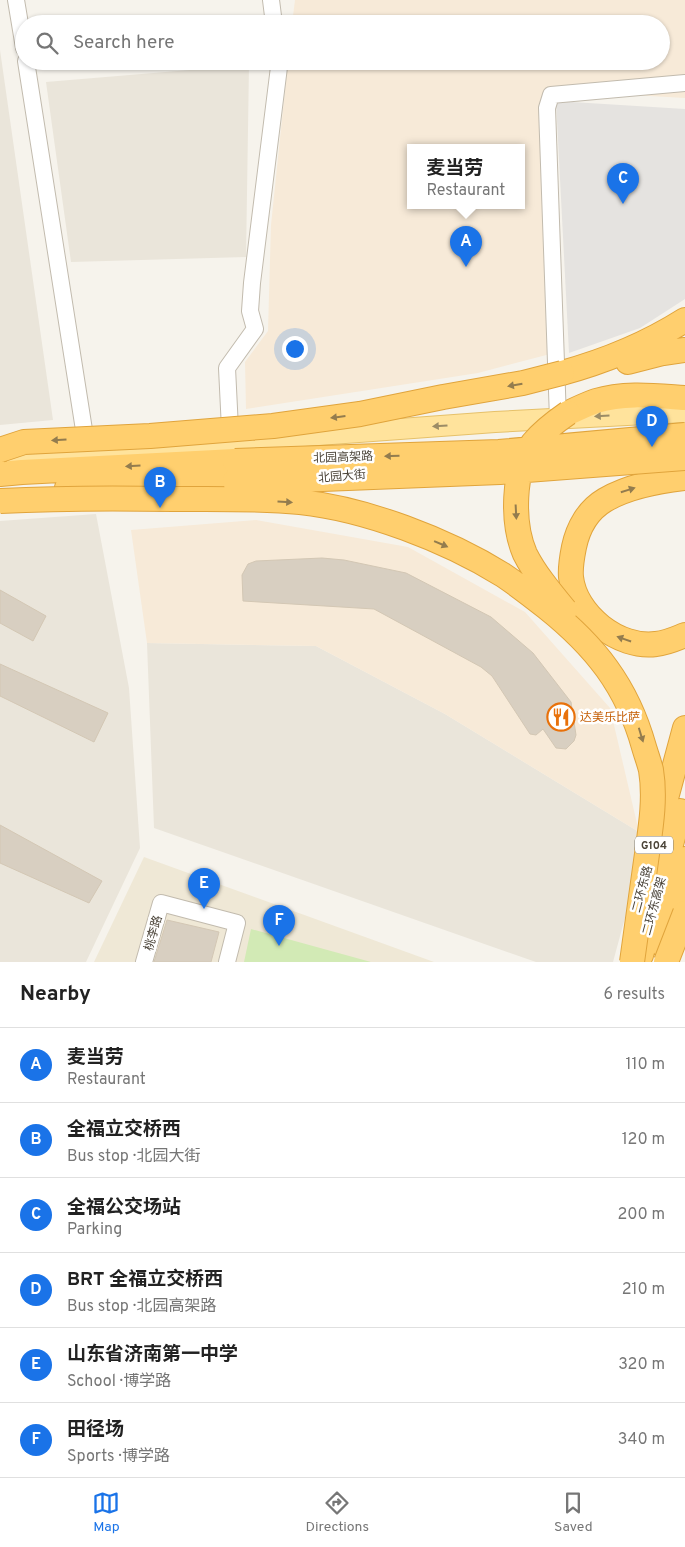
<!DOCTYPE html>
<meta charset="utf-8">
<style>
body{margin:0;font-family:Overpass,"Noto Sans SC",sans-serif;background:#f6f6f6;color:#222}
.you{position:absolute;left:294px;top:348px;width:18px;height:18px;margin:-12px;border:4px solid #fff;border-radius:50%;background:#1a73e8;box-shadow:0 0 0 8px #1a73e833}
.badge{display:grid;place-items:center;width:32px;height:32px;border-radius:50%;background:#1a73e8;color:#fff;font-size:16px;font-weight:700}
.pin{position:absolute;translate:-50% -41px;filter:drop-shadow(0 1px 2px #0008)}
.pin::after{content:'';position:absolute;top:26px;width:18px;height:15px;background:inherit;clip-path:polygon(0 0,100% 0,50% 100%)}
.popup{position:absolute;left:407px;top:144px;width:118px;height:65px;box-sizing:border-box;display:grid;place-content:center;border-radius:0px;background:#fff;filter:drop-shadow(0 1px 4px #0005);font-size:16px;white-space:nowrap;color:#767676}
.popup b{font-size:19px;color:#222}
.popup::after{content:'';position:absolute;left:50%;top:100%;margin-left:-10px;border:10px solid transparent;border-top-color:#fff}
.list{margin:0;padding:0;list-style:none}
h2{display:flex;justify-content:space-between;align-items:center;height:65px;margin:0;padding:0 20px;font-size:21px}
h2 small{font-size:16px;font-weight:400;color:#767676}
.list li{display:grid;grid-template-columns:32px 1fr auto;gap:15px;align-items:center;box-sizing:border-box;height:75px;padding:0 20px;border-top:1px solid #e0e0e0}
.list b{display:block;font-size:19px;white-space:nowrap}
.list p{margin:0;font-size:16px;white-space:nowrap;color:#767676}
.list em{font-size:16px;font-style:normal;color:#767676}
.icon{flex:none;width:28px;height:28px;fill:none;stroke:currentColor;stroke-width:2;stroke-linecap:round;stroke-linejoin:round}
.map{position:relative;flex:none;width:685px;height:962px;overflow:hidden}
.search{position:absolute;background:#fff;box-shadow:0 1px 4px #0004;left:15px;right:15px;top:15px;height:55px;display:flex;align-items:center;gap:12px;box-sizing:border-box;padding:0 18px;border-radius:28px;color:#767676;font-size:19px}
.sheet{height:515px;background:#fff}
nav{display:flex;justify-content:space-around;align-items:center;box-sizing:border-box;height:70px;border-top:1px solid #e0e0e0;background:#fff;font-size:14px;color:#767676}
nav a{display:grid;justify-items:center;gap:2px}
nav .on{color:#1a73e8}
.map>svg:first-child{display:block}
</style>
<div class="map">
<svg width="685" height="962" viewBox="0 0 685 962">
<rect width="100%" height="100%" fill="#f6f3ec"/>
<path fill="#eae5da" d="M0,50L53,420L0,425Z
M249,65L246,257L71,262L46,82Z
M96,514L129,688L140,848L86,962H0V521Z
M147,643L316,646L445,714L639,832L629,903L613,962H536L154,828Z"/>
<path fill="#f7ead8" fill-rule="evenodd" d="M295,0H685V98L546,90L554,353L478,373L246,409L245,362L268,331L271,225L288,61H661V24H292ZM411,148H521V206H411Z
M256,520L408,547L525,612L610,708L639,832L445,714L316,646L147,643L131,530Z"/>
<path fill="#efe8d6" d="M144,857L434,962H94Z"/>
<path fill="#d2eab5" d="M251,929L371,962H244Z"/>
<path fill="#e5e3e0" d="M556,101L685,109V299L640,328L569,353Z"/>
<path fill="#d8cfc1" stroke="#d3c7b4" d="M322,558L344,560L406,573L491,617L533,653L571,702L576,735L574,741L566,749L556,748L543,729L536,735L530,734L492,676L481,667L374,609L243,601L242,575L248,564L256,561Z
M0,590L46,616L33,641L0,623Z
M0,664L108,713L94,742L0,696Z
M0,825L102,881L89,903L0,863Z
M167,920L219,932L211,962H154Z"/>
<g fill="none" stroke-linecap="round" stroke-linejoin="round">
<g stroke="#c2bbae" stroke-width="18">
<path id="minor" d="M16,0L24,48
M271,0L274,24
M26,61L87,449
M558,419L547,108L551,95L685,83
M230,429L227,368L255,329L250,311L252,283L279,67L278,61
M144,962L161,903L237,923L227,962"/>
</g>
<g stroke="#e6c16a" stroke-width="22">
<path id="major" d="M17,462L116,450L495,422L685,412"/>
</g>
<g stroke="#e0a43c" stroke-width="26">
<path id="highway" d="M628,362L663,353L685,350
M562,373C606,361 647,344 685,320
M568,413C577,409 587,404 596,401C625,392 656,396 685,398
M0,474L22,472L235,461
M685,478C658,481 629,486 605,500C588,510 578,528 574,547C572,557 570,567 571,577C575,615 619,649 656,644C667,643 675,639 685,635
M67,488L235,481
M656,835L685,728
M664,946L685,859
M641,955L680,811"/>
</g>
<use href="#minor" stroke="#fff" stroke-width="16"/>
<use href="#major" stroke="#ffe39c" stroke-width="20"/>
<use href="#highway" stroke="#ffcf6e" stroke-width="24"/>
<g stroke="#e0a43c" stroke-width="26" stroke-linecap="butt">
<path id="highway-bridge" d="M0,450L24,442L150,436L273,426L360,414L443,397L523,383L562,373
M235,461L499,452L685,435
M235,481L297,480L500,472L685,458
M0,501C58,498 116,498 174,499C216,499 258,498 300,502C366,509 447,540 503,575C518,585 532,596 546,607C595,646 627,686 644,747C646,754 649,762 651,770C656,800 650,832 646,861C641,895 637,928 632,962
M565,610C551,593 535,574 525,554C512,524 512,470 533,443C543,431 555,422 568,413
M666,962L685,913"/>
</g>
<use href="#highway-bridge" stroke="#ffcf6e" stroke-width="24"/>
</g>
<defs><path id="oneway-solid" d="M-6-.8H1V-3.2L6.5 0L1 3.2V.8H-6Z" transform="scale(1.25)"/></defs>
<g fill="#937c4e">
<use href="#oneway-solid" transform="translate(515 385) rotate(170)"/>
<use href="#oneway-solid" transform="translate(338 417) rotate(173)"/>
<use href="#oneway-solid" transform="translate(59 440) rotate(177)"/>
<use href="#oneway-solid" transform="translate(392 456) rotate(178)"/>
<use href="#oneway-solid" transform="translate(133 466) rotate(177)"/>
<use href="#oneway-solid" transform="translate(628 490) rotate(-17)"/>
<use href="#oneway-solid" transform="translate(285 502) rotate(3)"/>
<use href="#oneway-solid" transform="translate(516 512) rotate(87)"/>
<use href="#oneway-solid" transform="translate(441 544) rotate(23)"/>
<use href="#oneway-solid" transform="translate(624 639) rotate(-161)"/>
<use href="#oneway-solid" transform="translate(641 735) rotate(73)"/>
</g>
<g fill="#9c8c66">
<use href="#oneway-solid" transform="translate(602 416) rotate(177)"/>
<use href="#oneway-solid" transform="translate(440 426) rotate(176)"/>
</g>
<defs>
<g id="restaurant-ring" transform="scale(1.4375)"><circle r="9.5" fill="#fff" stroke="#e8710a" stroke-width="1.5"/><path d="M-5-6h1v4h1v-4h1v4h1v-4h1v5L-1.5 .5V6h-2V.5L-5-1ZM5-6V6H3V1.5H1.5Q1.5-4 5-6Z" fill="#e8710a"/></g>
</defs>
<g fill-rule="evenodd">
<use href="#restaurant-ring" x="561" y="717"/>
</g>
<g text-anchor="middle" stroke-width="5" stroke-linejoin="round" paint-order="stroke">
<rect fill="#fff" stroke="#817c74" stroke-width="1" x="635" y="836.5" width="38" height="17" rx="4"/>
<g font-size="11" font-weight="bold" fill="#4b4439">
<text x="654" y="849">G104</text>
</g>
<g font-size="12" fill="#4b4439" stroke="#fff">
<text transform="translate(343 457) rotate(-2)" y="4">北园高架路</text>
<text transform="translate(342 476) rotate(-5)" y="4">北园大街</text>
<text transform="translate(642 889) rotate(-75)" y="4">二环东路</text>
<text transform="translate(654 906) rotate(-75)" y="4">二环东高架</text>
<text transform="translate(153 933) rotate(-74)" y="4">桃李路</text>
</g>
<g font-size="12" fill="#c56008" stroke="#fff" text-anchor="start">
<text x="580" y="721">达美乐比萨</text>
</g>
</g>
</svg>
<div class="you"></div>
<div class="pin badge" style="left:466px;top:267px">A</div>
<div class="popup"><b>麦当劳</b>Restaurant</div>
<div class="pin badge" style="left:160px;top:508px">B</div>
<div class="pin badge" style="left:623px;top:204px">C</div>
<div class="pin badge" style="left:652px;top:447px">D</div>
<div class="pin badge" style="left:204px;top:909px">E</div>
<div class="pin badge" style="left:279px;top:946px">F</div>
<div class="search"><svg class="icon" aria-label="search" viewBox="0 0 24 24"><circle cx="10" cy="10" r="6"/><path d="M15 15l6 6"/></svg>Search here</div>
</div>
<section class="sheet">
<h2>Nearby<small>6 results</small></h2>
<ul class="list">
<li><span class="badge">A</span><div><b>麦当劳</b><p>Restaurant</p></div><em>110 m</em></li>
<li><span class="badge">B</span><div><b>全福立交桥西</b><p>Bus stop · 北园大街</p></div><em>120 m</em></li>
<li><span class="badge">C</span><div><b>全福公交场站</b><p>Parking</p></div><em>200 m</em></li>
<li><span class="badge">D</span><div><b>BRT 全福立交桥西</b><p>Bus stop · 北园高架路</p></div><em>210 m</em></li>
<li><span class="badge">E</span><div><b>山东省济南第一中学</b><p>School · 博学路</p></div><em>320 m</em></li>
<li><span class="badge">F</span><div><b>田径场</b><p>Sports · 博学路</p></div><em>340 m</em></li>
</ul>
</section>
<nav>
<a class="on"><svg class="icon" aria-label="map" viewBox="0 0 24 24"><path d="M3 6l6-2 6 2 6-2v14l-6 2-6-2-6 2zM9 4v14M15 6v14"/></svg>Map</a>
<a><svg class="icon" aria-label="directions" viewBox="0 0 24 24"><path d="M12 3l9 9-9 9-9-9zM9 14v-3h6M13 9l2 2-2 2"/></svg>Directions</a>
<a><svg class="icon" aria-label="saved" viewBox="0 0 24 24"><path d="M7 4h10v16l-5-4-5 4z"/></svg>Saved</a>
</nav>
